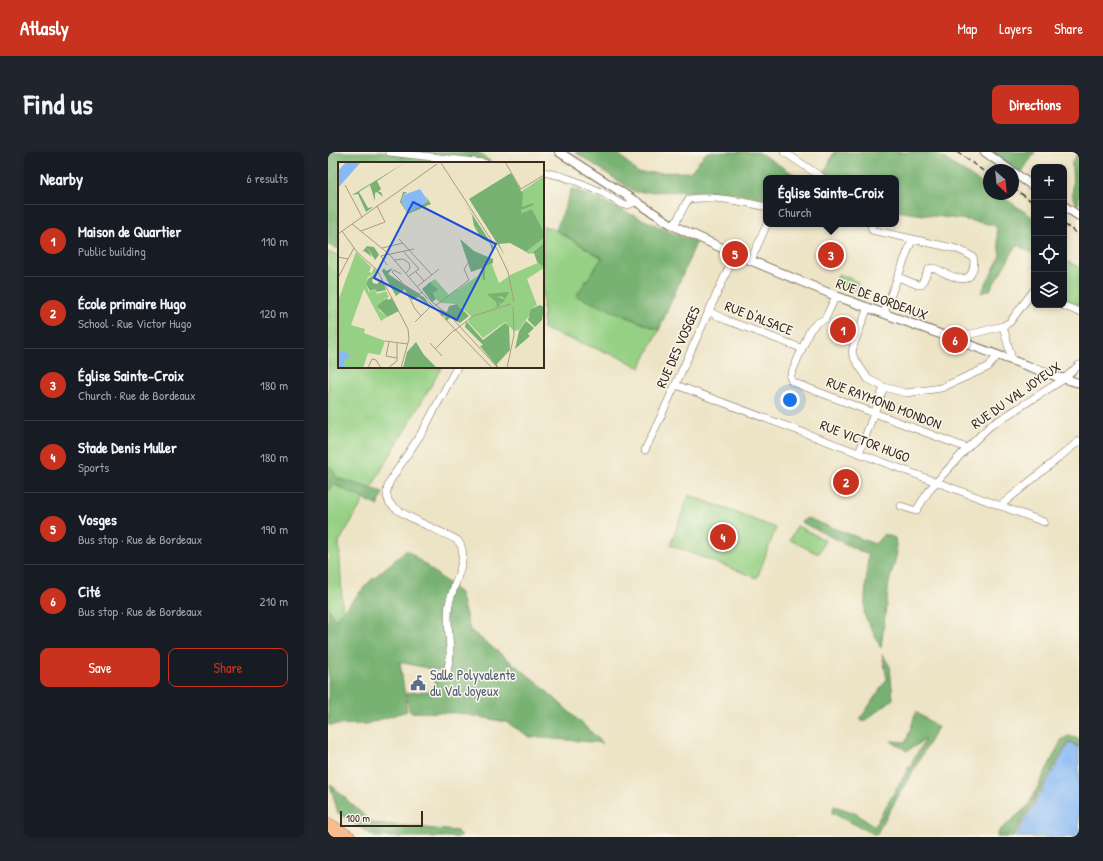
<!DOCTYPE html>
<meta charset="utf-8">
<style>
body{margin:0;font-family:"Patrick Hand",sans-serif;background:#20242c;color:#f1f3f6}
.controls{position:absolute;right:12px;top:12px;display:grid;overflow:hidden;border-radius:8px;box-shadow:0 2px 6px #0003}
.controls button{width:36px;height:36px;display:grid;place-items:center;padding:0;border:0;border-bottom:1px solid #363941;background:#171b24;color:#f1f3f6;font:20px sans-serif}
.compass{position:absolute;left:655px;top:12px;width:36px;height:36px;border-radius:50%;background:#171b24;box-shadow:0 2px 6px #0003;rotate:153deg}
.scale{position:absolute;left:12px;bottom:10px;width:83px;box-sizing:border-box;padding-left:4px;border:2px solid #3b2a1e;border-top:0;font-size:11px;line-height:14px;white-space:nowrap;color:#3b2a1e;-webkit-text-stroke:3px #fbf7ec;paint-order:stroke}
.you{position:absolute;left:462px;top:248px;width:14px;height:14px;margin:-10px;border:3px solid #fff;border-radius:50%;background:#1a73e8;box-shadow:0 0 0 6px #1a73e833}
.badge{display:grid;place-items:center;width:26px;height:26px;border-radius:50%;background:#c8321e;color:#fff;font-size:13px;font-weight:700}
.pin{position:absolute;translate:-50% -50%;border:2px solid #fff;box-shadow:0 1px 4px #0006}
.popup{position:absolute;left:435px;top:23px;width:136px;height:52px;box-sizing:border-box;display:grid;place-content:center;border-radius:8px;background:#171b24;filter:drop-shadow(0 1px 3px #0005);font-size:13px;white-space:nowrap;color:#9ea1a6}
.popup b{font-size:15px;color:#f1f3f6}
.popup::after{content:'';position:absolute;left:50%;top:100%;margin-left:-8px;border:8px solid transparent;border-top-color:#171b24}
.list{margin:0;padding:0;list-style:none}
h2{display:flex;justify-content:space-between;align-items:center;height:52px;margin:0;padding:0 16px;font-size:17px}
h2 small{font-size:13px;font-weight:400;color:#9ea1a6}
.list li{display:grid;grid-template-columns:26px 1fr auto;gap:12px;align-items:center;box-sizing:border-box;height:72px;padding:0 16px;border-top:1px solid #363941}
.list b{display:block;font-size:15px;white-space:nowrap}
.list p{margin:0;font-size:13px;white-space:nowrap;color:#9ea1a6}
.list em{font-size:13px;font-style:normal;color:#9ea1a6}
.actions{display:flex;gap:8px;padding:12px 16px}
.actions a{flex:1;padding:9px 0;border:1px solid #c8321e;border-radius:8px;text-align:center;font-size:14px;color:#c8321e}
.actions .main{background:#c8321e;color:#fff}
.icon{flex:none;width:22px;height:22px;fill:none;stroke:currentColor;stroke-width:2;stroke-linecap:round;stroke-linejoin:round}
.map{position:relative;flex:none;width:751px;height:685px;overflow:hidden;border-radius:8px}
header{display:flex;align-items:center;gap:24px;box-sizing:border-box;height:56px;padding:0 20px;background:#c8321e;color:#fff}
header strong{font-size:19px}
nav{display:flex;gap:22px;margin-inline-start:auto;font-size:14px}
.intro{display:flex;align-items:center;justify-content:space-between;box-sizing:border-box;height:96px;padding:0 24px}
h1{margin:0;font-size:28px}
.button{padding:10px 18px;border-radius:8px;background:#c8321e;color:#fff;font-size:14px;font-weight:700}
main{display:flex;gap:24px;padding:0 24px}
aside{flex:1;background:#171b24;border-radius:8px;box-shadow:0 2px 6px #0003}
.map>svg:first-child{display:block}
</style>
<header>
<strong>Atlasly</strong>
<nav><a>Map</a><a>Layers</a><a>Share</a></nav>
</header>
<div class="intro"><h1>Find us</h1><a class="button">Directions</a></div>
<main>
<aside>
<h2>Nearby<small>6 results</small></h2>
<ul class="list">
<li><span class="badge">1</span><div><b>Maison de Quartier</b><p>Public building</p></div><em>110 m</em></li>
<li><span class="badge">2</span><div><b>École primaire Hugo</b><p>School · Rue Victor Hugo</p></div><em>120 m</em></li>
<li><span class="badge">3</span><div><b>Église Sainte-Croix</b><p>Church · Rue de Bordeaux</p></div><em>180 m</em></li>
<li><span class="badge">4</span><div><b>Stade Denis Muller</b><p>Sports</p></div><em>180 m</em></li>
<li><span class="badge">5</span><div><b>Vosges</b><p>Bus stop · Rue de Bordeaux</p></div><em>190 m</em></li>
<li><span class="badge">6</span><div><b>Cité</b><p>Bus stop · Rue de Bordeaux</p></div><em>210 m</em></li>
</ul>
<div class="actions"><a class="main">Save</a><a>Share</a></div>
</aside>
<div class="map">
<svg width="751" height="685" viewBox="0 0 751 685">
<rect width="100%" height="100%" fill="#fbf7ec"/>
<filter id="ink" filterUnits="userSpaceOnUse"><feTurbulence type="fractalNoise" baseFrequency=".025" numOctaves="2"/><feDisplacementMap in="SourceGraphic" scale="8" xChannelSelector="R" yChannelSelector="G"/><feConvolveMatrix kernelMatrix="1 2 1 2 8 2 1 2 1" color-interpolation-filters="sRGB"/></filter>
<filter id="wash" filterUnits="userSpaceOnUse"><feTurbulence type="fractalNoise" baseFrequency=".012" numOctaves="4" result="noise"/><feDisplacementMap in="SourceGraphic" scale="16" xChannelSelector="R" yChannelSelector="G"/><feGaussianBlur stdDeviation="0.9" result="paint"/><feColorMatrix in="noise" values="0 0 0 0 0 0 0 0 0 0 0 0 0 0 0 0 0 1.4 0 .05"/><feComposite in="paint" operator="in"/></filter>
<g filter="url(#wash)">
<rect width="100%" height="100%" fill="#ede4c6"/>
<path fill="#95d084" stroke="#687d51" d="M215,74L228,78L274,106L249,144L331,178L312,216L294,206L215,177Z
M0,100L11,103V215H114L11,390L15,467L0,490Z
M736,108L751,115V153L736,146Z
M511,122L530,130L526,140L517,137L508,129Z
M361,343L448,376L429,426L342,393Z
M469,374L497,388L490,402L462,388Z"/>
<path fill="#78b272" stroke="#5a6e48" d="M0,0H150L163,10L11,11V97L0,93Z
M247,0L290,1L310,21L362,20L379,0H430L472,26H438V47L391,39L307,40Z
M506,0H606L661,36V42H670L706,66V102L689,93L662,138L653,141L672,105L668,74C636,65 601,65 568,59V26H494Z
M659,0H707L692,23Z
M750,0H751V52L750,53L745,46L744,11Z
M244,36L368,91L331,178L248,144L274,106L228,78Z
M0,314L3,315L9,326L55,340L50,354L5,332L0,339Z
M479,366L547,392L556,382L567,386L569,401L561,431L553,496L536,462L540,403L473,370Z
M79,398L132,441L142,478L210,531L275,591L202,585L178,570L131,561L82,560L78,541L103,539L112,519L72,510L79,559L38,572L0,573V456L7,468L42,429Z
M554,502L562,514L565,547L535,570L532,567L559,527Z
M588,560L610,575L548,683L504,661L506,654L528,661L546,675L597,588L579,599L563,589L578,590Z
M741,584L751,587V595L741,589L685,685H669L671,679L700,654L734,587Z
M2,632L44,671L129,679L133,685H47L10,661Z"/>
<path fill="#87b9f4" stroke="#617289" d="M742,590L751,596V685H687Z"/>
</g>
<g filter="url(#ink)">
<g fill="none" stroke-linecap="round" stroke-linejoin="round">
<g stroke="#796b59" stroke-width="8">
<path id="minor" d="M61,0L156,11
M456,0L495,26
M215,20C239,24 253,31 275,41C281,44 290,52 297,53C302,53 305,51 309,49
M543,72L544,78L548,79L625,96L634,99L645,105C647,111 646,115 644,120C638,136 616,119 605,116L601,117L593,133H590L570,125
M346,74L358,51L361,47C388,44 413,49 438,55
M423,108L439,72
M508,144L497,167L489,171L482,178L462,225L464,230L639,296
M734,153L751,160
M540,155L526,192L524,200L526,206L540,227L556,235L578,241L613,236L660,215L670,203
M380,159L398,168L473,196
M556,161L584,88
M675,174L684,208
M627,188L636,184L675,174L682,170L706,138
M348,233L716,370
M317,298C348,233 377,167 407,102
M531,301L556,235
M573,354L588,359L602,337L639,296L662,274L736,227L751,213
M672,354L751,289
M119,520C120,514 122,508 122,502C122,485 118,468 121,452C124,435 144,401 129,388C115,380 68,362 61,350C57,342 59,335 62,329L96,277L129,215"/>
</g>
<g stroke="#796b59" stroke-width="10">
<path id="tertiary" d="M231,0L346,74L407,102L508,144L724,223L751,231
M657,0L682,18
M685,20L706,35
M736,54L751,64"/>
</g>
<g stroke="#796b59" stroke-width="12">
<path id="trunk" d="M0,671L22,685
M0,681L7,685"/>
</g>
<use href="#minor" stroke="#fff" stroke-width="7"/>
<use href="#tertiary" stroke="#fff" stroke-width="8"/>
<use href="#trunk" stroke="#fbbb8c" stroke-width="11"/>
<path stroke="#3b2a1e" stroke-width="1.5" stroke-dasharray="6 3" stroke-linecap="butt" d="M629,0L661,23
M685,36L706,51
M736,72L751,83"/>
</g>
</g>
<defs>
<g id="civic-bare" transform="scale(1.2)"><path d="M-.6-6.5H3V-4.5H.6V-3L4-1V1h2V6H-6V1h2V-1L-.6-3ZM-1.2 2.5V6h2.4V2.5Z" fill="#5c6f8a" stroke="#fbf7ec" stroke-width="2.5" paint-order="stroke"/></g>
</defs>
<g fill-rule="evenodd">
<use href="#civic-bare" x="90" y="531"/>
</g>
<g text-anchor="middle" stroke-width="3" stroke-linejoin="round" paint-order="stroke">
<g font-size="14" fill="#3b2a1e" stroke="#fbf7ec">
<text transform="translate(554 147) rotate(20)" y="5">RUE DE BORDEAUX</text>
<text transform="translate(431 166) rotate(21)" y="5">RUE D'ALSACE</text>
<text transform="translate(350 195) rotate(-66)" y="5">RUE DES VOSGES</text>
<text transform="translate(688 243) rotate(-35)" y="5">RUE DU VAL JOYEUX</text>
<text transform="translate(556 251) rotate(21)" y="5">RUE RAYMOND MONDON</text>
<text transform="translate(537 289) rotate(21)" y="5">RUE VICTOR HUGO</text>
</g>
<g font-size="14" fill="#4e5e75" stroke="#fbf7ec" text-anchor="start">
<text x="102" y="528">Salle Polyvalente<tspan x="102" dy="16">du Val Joyeux</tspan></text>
</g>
</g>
<g transform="translate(10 10)">
<rect width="206" height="206" fill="#ede4c6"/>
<path d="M206,14V70L194,47L184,52L183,48L194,41L183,46L184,29ZM206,76V81L191,92L189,89ZM18,90L33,105L31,110L34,111L36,105L39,110L30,115L28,122L31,130L37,127L39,132L48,129L51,135L46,137L48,139L41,148L49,155L43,159L26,127L13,163L27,167L26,171L47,179L42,193L30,191L25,206H0V139ZM153,100L161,121L174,112L202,100L206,106L189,117L199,143L193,147V151L181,168L176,169L167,160L145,176L130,160L133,154L119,142L103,141L98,137L95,131L99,128L92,120L97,117L111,133L140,114L144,106Z" fill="#95d084"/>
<path d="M68,0L39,19L43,27L40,30H43L45,35L39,30L37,31V39L32,23L21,30L30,46L35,45L28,50L20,32L14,33ZM173,11L185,32L184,45L194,41L196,43L183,48L184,51L194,47L206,70V76L189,89L192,92L206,81V105L199,100L196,91L192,92L172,81L161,82L167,94L131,37ZM65,30H69L65,33L64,41L70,51L90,39L88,34L93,42L70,52L62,40ZM126,40L155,84L154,88L152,81L143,76L136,64L134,53ZM122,77L136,89L155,97V101L147,104V118H145L144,106L133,110ZM29,84L36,85L40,91L41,93L37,98L29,85L34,95L26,89L24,90ZM46,106L48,109L55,106L50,112L87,136L92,144L80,135L74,138L67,127L58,134L44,109ZM39,110L34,118L35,121L39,122L44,117L48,128L39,130L37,127L32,129L28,122L30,117ZM92,120L100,128L95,131L98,137L94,140L84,127ZM171,130L167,137L164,134L159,135L167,138L163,142L160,139L162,144L155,146L159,144L158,140L149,132ZM49,136L50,138L54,136L61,149L49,155L39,144ZM119,142L131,154L122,161L112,156L108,159L107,154H103L102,148L109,150L111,144ZM202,143L206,145L204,158L197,165L190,158L193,147ZM128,159L145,178L167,161L171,164L172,188L159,202L160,206L142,184L145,183L127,165ZM188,159L196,166L190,172L192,174L177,187L181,169ZM78,180L86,193L99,206H65L69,190Z" fill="#78b272"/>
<path d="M8,0H23L0,26V9ZM82,27L90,39L70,51L64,41L65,33ZM4,189L11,192V196L6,197L7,206H0V190Z" fill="#87b9f4"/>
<path fill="none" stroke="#a69a83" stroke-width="1" d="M167,0L183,27L206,13M103,1L159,87L170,110L176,140M7,23L24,55M14,62L51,92L88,135L114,156L160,206M4,69L19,90L39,108L70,167L71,177L63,206M23,69L47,60L39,44M0,72L99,2M61,77L94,113M44,86L65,81M65,89L81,107L71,114M0,95L10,97L0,116M10,97L16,86M57,98L65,97L71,101L72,106L68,111M49,103L43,94L76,87M78,110L86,119M63,112L56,108L54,110L63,119L77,147L83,154M63,121L81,132L85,130M80,124L101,107M91,140L154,206M97,144L131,118L126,107L135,94M77,160L93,144M116,169L135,154L173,142M47,179L70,182M51,180L48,194L59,196M92,181L104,194M97,187L116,168M30,206L34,197L38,198L43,206M50,206L59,199V181M169,206L176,173L175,145"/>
<path fill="#1d4ed8" fill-opacity="0.15" stroke="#1d4ed8" stroke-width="2" d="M75,40L158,82L119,158L36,116Z"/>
<rect width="206" height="206" fill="none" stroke="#3b2a1e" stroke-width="2"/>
</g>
</svg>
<div class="controls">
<button>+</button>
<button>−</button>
<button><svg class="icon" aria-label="locate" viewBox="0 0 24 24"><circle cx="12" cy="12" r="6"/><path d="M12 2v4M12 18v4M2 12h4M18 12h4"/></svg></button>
<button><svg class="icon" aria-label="layers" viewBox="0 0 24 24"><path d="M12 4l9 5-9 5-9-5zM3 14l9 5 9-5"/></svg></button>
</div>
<svg class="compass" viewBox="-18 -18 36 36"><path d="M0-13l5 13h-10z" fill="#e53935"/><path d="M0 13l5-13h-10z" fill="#9ea1a6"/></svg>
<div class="scale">100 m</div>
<div class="you"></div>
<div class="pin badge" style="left:515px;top:178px">1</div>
<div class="pin badge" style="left:518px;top:330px">2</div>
<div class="pin badge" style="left:503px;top:103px">3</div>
<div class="popup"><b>Église Sainte-Croix</b>Church</div>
<div class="pin badge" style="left:395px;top:385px">4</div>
<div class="pin badge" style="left:407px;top:102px">5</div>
<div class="pin badge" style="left:627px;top:188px">6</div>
</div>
</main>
